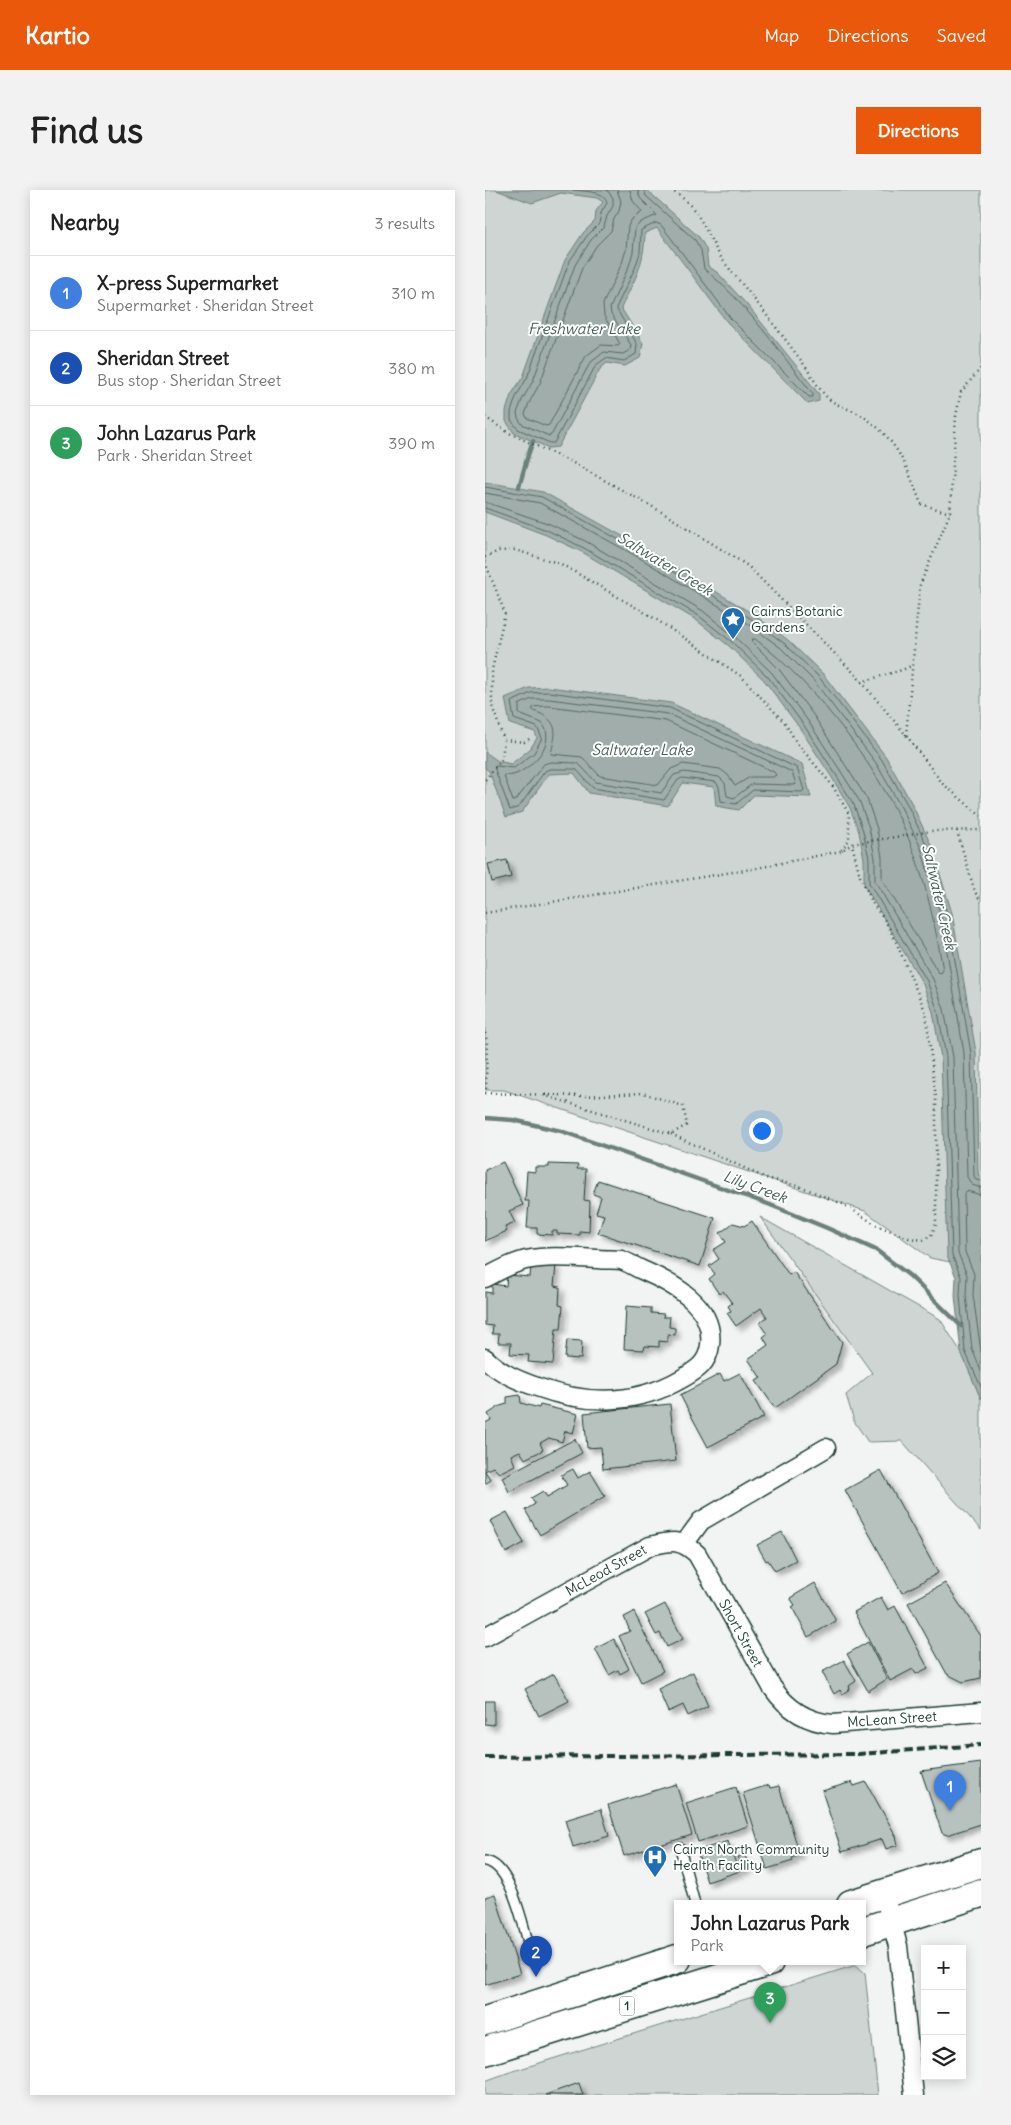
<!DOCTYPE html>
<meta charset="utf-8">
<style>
body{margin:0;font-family:Delius,sans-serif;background:#f2f2f2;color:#222}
.controls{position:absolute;right:15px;bottom:15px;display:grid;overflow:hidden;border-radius:0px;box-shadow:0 2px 12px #0003}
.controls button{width:45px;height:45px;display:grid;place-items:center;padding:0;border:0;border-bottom:1px solid #e0e0e0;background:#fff;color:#222;font:25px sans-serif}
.you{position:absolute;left:276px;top:940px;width:18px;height:18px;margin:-12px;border:4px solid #fff;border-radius:50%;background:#1a73e8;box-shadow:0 0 0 8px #1a73e833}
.badge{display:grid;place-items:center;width:32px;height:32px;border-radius:50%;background:#ea580c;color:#fff;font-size:16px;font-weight:700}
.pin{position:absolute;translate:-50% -41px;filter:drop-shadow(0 1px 2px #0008)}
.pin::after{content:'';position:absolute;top:26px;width:18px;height:15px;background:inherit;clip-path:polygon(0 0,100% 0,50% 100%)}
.popup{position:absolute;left:189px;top:1710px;width:192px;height:65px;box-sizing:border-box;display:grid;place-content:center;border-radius:0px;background:#fff;filter:drop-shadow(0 1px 4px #0005);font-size:16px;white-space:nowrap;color:#767676}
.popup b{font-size:19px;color:#222}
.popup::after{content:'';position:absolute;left:50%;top:100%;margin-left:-10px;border:10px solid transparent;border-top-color:#fff}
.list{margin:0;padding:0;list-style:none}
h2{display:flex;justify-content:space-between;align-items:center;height:65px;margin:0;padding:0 20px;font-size:21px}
h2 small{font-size:16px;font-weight:400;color:#767676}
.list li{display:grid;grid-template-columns:32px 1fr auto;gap:15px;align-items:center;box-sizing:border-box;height:75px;padding:0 20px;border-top:1px solid #e0e0e0}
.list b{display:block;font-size:19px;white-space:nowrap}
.list p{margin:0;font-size:16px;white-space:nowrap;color:#767676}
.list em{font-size:16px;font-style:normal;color:#767676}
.icon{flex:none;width:28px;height:28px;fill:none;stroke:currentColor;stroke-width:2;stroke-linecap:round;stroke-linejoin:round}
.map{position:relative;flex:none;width:496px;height:1905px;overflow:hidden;border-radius:0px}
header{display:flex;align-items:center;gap:30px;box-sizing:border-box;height:70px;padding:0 25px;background:#ea580c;color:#fff}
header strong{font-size:24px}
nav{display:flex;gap:28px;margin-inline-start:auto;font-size:18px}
.intro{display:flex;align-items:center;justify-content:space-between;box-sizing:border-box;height:120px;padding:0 30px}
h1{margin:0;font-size:35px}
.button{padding:12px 22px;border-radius:0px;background:#ea580c;color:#fff;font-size:18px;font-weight:700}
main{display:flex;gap:30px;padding:0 30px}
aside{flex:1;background:#fff;border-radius:0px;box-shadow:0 2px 12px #0003}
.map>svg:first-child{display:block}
</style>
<header>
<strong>Kartio</strong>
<nav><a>Map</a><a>Directions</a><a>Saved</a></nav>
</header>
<div class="intro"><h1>Find us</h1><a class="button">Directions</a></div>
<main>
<aside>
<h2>Nearby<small>3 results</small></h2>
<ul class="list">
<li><span class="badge" style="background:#3f7fe0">1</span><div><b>X-press Supermarket</b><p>Supermarket · Sheridan Street</p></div><em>310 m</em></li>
<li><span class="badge" style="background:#1a4fb4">2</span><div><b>Sheridan Street</b><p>Bus stop · Sheridan Street</p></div><em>380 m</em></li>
<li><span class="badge" style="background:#2e9e5b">3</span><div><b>John Lazarus Park</b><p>Park · Sheridan Street</p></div><em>390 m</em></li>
</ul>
</aside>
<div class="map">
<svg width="496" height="1905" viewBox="0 0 496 1905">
<defs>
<filter id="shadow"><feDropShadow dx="4.5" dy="4.5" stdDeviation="2.5" flood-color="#0004"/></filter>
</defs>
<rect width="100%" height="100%" fill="#f2f3f3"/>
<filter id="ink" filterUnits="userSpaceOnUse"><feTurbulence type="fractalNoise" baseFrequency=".02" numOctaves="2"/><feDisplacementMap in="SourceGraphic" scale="10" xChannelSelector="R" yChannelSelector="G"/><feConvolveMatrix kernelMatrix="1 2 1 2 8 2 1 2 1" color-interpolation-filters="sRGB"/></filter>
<g filter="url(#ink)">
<path fill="#ced5d3" stroke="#768984" d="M0,0H496V1078L445,1068L380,1021L353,1012L19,900H0Z
M275,1027L455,1129L476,1162L496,1209V1340L417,1251L383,1252L369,1231L361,1205L387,1183Z
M371,1775L380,1783L393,1905H0V1891L22,1883Z"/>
<path fill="#a1adaa" stroke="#6d807b" d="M11,0H162L214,47L221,59L223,76L233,83L263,116L334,204V211L323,214L242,132L172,38L160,43C159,76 150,89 136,118L158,153L155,168L140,176L122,173L115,179L73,257L64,258L29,243L21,231V221L26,205L38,187L80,70L98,43L110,31L111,21L118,12L112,8L76,3L47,13Z
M0,292L58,302L159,358L268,424L303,450L338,484L401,567L427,614L446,655L467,723L491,862L493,980L496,1017V1209L476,1162L470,1106L471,1087L462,1066L456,868L448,822L438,794L379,695V669L374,642L365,618L346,586L314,537L279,490L244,456L211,430L97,362L61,345L0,322Z
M64,497L186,513L317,574L326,607L269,605L254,620L231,616L229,597L198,593L183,616L104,603L89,583L64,584L37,622L21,627L4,581L0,578V562L13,571L26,574L45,559L52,548L50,542L25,534L20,508L44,498Z"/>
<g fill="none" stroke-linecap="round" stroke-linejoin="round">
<path stroke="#536a63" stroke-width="1" d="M88,0C99,2 121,0 122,13L116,23L114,34L102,46L84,72L42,188L31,207L26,222V230L33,239L65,253H69L111,175L121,168L139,171L151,164L152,154L131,118L150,78L155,63L156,40L171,33L176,35L186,48L246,129L324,207H328V204C295,163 261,112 219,79L216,60L210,50L161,6L159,0
M122,0L128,8V16L122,26L119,37L106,50L90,75L48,191L37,210L32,223L33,228L37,234L64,246L67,244L105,173L119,162L138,164L145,160L146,155L126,124L125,118L144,76L148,62L150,38L156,32L172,25L155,8L153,0
M132,0L136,11L134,21L129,29L126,41L112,55L97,78L55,193L44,213L40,224L42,228L61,236L64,235L101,166L116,155L133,156L135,154L119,126L118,114L137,73L141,60L143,36L147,29L157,22L148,11L145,0
M0,297L57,307L156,362L265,428L300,454L334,487L397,570L423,616L442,656L462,724L486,863L489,986L491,990L496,991
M0,303L55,313L153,367L262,433L296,458L329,491L391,573L417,619L436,658L456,726L479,863L482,987L487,995L496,998
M0,312L65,334L102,352L218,421L251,448L287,483L323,531L355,580L375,612L384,638L390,668V691L448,789L459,819L468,867L473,1063L482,1085L481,1105L487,1159L496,1181
M0,318L62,340L99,358L214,426L247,452L283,487L318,534L350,583L369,615L378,641L384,668V693L442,791L453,821L461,867L467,1065L476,1087L475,1105L480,1161L496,1197
M267,449H270C332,495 404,590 429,663C443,701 451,740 458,780L456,783L453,782L397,689V667L392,639L382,609L329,526L293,478L267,452Z
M64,502L185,518L312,578L319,600L317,602L268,600L251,614L236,611L234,597L231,592L197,588L193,590L179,610L108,598L91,579H65L60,581L34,617L25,620L9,577L11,576L29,578L49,563L57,548L52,537L29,529L26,512L46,503Z
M47,509H64L183,524L307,582L311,594L308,595L267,594L249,608L242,606L240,593L234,587L199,582L189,585L176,603L111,592L93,573L65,572L59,574L31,610L28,611L19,586C22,585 27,586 31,584C49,576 72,552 57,533L34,524V515Z
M64,516L181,531L289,582L291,585L288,587H265L250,596L243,585L235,579L198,574L186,579L173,595L115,586L97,567L66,564C68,551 76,538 61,527C57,523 51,523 47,519L49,517Z
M496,1005L482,1001L479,1003L480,1062L489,1084L488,1105L496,1162"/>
<path stroke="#6d807b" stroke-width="4.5" d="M34,297L43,265L48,251
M0,928L28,930L76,941L283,1014L342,1038L391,1060L425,1086L476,1136"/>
</g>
<path fill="#b7c1bd" stroke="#1f3d34" filter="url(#shadow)" d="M22,670L26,687L7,692L3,674Z
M18,972L38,1015L24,1021L30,1033L20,1037L22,1041L0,1051V980Z
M64,974L93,975L92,979H101L99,1010L105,1011L104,1042L95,1041V1045L72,1044V1041H67V1045L52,1044V1038H42L44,1011H40L42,981L50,982V977H64Z
M113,990L230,1028L215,1076L113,1043L119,1025L111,1023L116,1007L108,1004Z
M267,1031L304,1085L309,1082L357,1152L351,1174L290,1218L271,1191L276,1188L263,1169L283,1155L278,1147L282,1144L274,1133L282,1127L276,1118L251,1136L242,1123L246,1121L243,1116L247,1113L238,1101L234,1104L224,1089L230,1084L224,1076L234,1069L228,1060L241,1052L235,1043L248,1033L259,1036Z
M46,1073L71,1075L69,1096L75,1097L74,1115L78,1116L76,1139H71L68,1174L43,1172L44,1165L25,1164L26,1153H13L14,1144H7L8,1136L0,1135V1102L7,1103V1094L21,1096L22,1085L45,1087Z
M141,1116L166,1118V1123L179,1124L178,1127H185L184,1137L190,1138V1145L183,1144L182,1152L174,1151V1157L160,1156L159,1160L139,1159Z
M82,1150L97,1151L96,1169L80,1168Z
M255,1183L279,1227L223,1257L195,1205L235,1184L239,1191Z
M35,1205L36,1213L54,1218L55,1215L93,1224L88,1243L80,1241L77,1252L64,1248L55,1253L58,1260L40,1269L35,1261L26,1265L30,1275L14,1283L8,1277L0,1281L6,1290L0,1294V1233L6,1230L3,1224L15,1216L22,1214V1207Z
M185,1214L191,1271L118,1279L116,1257L102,1258L99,1223Z
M90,1249L97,1263L24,1302L17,1287Z
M88,1279L93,1288L105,1281L120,1306L55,1345L40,1320L50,1314L46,1308L58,1301L62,1307L82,1295L76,1285Z
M396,1280L453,1383L417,1403L360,1300Z
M22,1322L39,1353L21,1363L5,1331Z
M297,1342L311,1370L290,1381L283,1370L281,1371L272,1355Z
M330,1393L351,1431L323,1447L307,1417L310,1415L305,1408Z
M460,1393L496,1446V1488L478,1492L462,1484L423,1413Z
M396,1407L403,1420L410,1416L443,1478L431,1484L428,1479L405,1491L369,1422Z
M180,1414L198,1449L182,1457L175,1443L171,1445L160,1424Z
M149,1422L178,1481L156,1492L134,1446L145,1441L139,1427Z
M129,1449L144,1479L135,1484L133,1480L124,1485L110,1459Z
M383,1452L402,1489L383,1501L362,1464Z
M359,1470L371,1491L364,1496L365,1499L357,1504L355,1500L349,1504L337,1482Z
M208,1482L223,1516L203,1526L198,1515L183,1522L173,1499Z
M69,1484L84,1511L54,1526L40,1499Z
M0,1511H9V1535L0,1534Z
M496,1573V1634L462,1645L457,1643L436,1581Z
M367,1592L369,1596L381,1592L411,1646L413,1655L401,1659L397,1649L357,1662L337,1601Z
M191,1594L207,1645L139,1666L123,1615Z
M284,1595L285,1598L294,1596L315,1665L307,1668L308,1671L282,1679L258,1603Z
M251,1597L263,1636L213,1652L201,1613Z
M116,1619L124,1646L88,1657L80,1630Z
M243,1651L251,1674L255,1672L253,1667L260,1665L264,1678L222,1692L212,1661Z
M10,1704L35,1784L0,1795V1707Z
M94,1893L98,1905H60Z"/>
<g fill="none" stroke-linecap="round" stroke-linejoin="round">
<g stroke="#1f3d34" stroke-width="12">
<path id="lane" d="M195,1658L210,1714
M0,1671C25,1674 37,1731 43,1752"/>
</g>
<g stroke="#1f3d34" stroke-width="21">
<path id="street" d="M0,1088C12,1082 27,1073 41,1070C65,1065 90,1068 113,1069C120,1070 129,1069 136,1070C143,1072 150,1077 157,1080C187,1093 230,1115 225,1155C223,1173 212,1180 198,1188C152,1215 101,1215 52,1197C32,1190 15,1183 0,1168
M199,1354L216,1331L341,1258
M0,1447L165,1356C186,1351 195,1348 212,1364L287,1497C302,1519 321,1532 348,1534L496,1522
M399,1704L413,1756L429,1905"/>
</g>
<g stroke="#1f3d34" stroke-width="31">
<path id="highway" d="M366,1714L496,1673
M378,1741L496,1703
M0,1831L192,1769
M0,1861L284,1772"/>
</g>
<path stroke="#1f3d34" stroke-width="2.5" stroke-dasharray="1 4" stroke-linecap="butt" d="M185,0C218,16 222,52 243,77C269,108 294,141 318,173C325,183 336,203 345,210C355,217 369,220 379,227C413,250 422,277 436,314L465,323
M0,227L22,242L90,274L175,321L263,376L370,484L421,545L458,594L496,626
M0,367L14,361L30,360L76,374L169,428L256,486L301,534L311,552L347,595L364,624V650L356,661
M0,372L20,423L7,480V516L19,550L17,569L0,590
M376,492L417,480L428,475
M421,545L435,395L465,323L471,226L476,202L496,178
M19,550L39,552L46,548
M472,641L490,702L496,712
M0,723L272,678L356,661L367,654L447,641L496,640
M0,843L2,851L1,903
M0,903L98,906L158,903L198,916L202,935L186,944L58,905
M186,944L281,988L317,997L360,1015L391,1035L424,1048L438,1050L446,1046L451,1034V908L441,823L412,754L401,732L388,714L375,686L367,654"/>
<use href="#lane" stroke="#fff" stroke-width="9"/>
<use href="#street" stroke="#fff" stroke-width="18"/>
<use href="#highway" stroke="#fff" stroke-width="28"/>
<path stroke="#1f3d34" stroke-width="4" stroke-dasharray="8 4" stroke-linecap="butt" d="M0,1567L374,1564L496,1555"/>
</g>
</g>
<defs>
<g id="sight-pin" transform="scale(1.25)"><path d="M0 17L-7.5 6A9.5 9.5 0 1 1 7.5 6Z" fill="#1f6fb2" stroke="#fff"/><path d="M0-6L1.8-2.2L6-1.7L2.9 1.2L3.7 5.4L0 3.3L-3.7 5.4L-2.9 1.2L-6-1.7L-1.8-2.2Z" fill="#fff"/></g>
<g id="hospital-pin" transform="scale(1.25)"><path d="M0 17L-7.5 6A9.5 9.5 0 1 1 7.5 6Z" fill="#1f6fb2" stroke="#fff"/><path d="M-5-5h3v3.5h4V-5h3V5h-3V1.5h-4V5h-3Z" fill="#fff"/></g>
</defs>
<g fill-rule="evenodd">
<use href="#sight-pin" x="248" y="429"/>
<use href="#hospital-pin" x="170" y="1667"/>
</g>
<g text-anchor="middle" stroke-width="4" stroke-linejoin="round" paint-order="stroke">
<rect fill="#fff" stroke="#627771" stroke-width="1" x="134.5" y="1806.5" width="15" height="19" rx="4"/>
<g font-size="12" font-weight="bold" fill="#1f3d34">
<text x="142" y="1820">1</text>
</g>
<g font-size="14" fill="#1f3d34" stroke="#fff" text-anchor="start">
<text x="266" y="426">Cairns Botanic<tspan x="266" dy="16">Gardens</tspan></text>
<text x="188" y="1664">Cairns North Community<tspan x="188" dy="16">Health Facility</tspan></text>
</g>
<g font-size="14" fill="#1f3d34" stroke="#fff">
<text transform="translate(121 1380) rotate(-29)" y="5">McLeod Street</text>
<text transform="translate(256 1443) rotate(61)" y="5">Short Street</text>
<text transform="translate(407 1529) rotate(-4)" y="5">McLean Street</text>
</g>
<g font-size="15" font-style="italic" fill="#465f57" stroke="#fff">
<text x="99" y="144">Freshwater Lake</text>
<text transform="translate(180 374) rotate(31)" y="5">Saltwater Creek</text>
<text x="157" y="565">Saltwater Lake</text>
<text transform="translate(454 707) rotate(77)" y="5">Saltwater Creek</text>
<text transform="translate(270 997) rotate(20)" y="5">Lily Creek</text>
</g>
</g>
</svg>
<div class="controls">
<button>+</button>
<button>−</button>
<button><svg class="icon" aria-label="layers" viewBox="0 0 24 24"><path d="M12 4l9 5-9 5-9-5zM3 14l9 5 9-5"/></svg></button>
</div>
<div class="you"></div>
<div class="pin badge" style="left:465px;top:1621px;background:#3f7fe0">1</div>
<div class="pin badge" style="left:51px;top:1787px;background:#1a4fb4">2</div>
<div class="pin badge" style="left:285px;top:1833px;background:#2e9e5b">3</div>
<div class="popup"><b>John Lazarus Park</b>Park</div>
</div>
</main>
